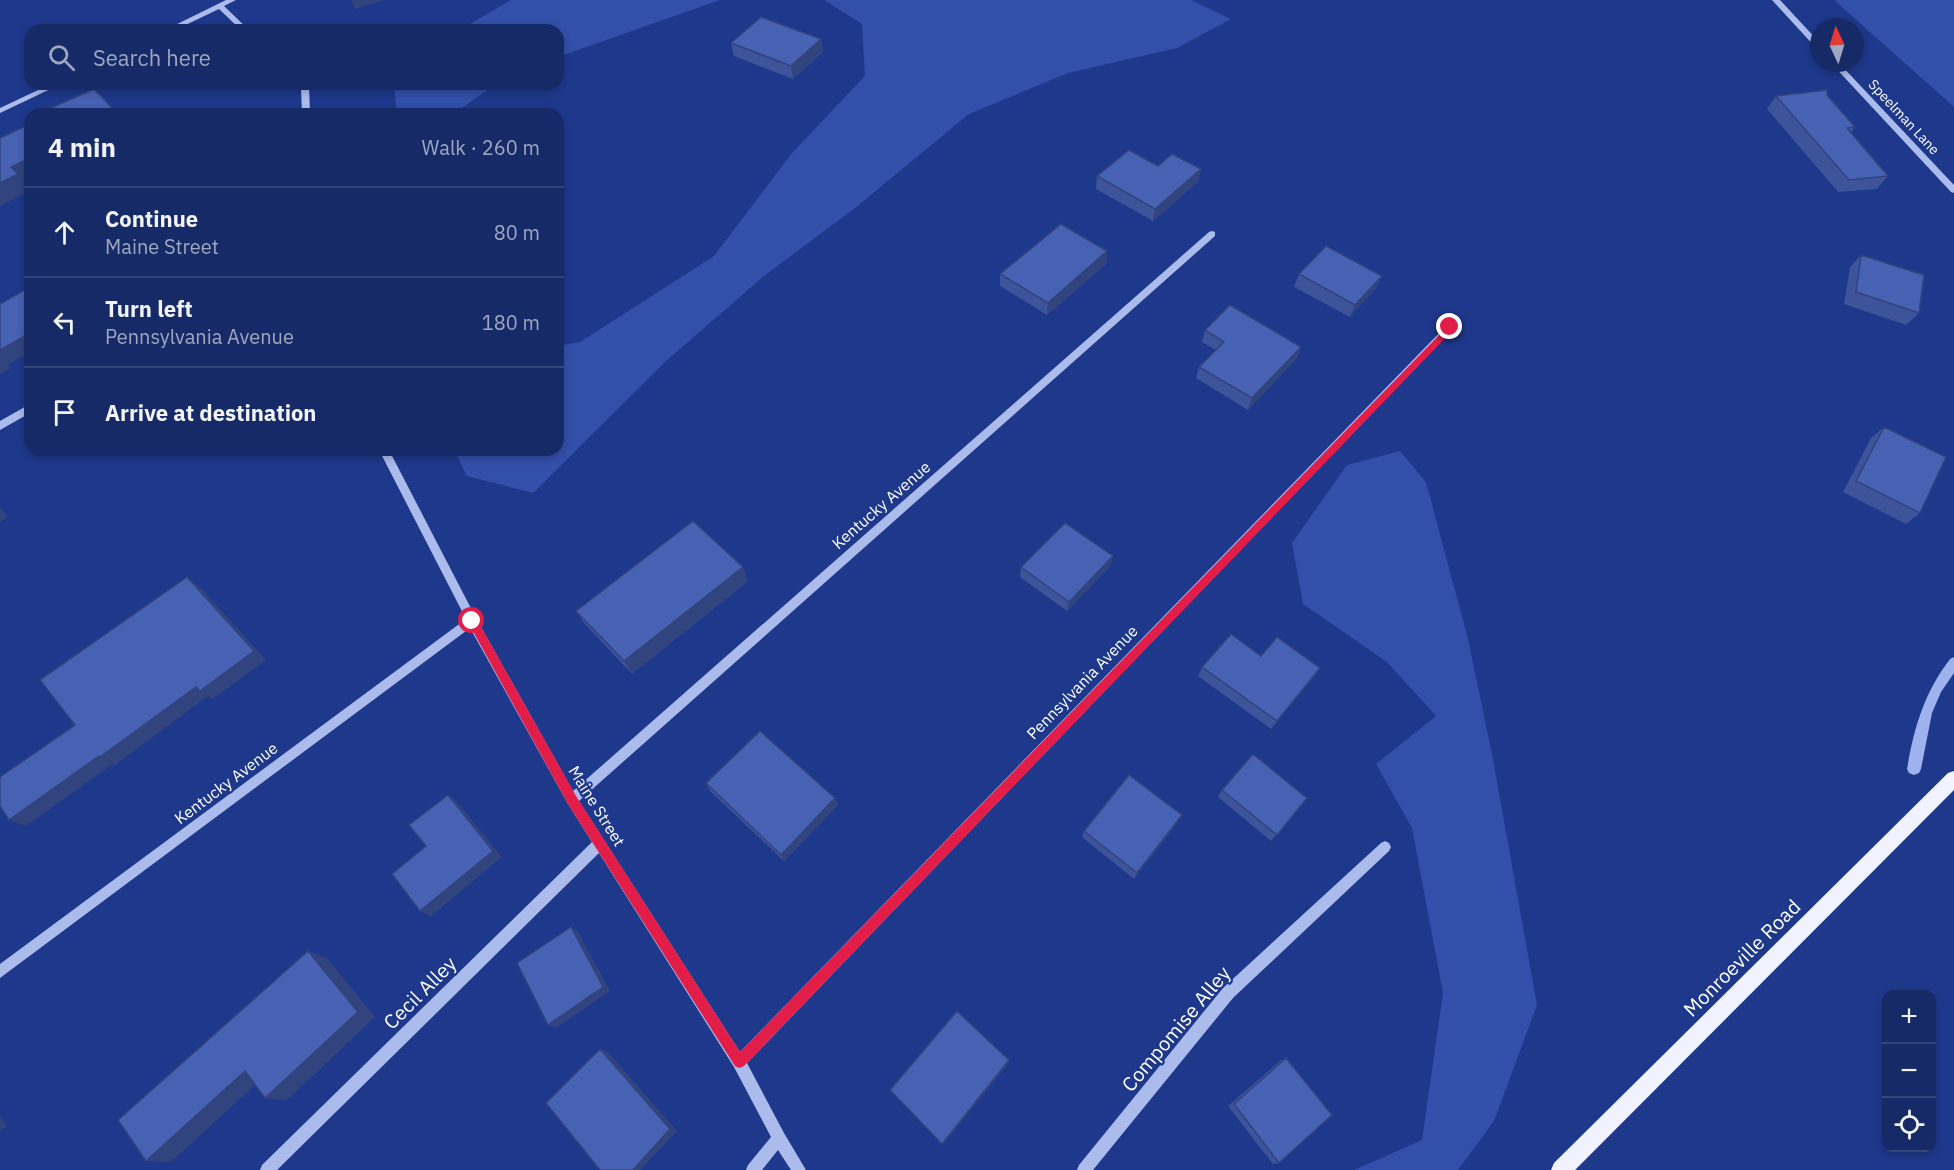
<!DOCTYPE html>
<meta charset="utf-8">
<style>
body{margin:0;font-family:"IBM Plex Sans",sans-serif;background:#233671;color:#f1f3f6}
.controls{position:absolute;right:18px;bottom:18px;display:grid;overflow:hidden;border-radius:12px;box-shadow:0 3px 9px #0003}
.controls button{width:54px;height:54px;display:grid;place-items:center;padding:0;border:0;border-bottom:2px solid #35467c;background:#162a68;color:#f1f3f6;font:30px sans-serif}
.compass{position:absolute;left:1810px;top:18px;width:54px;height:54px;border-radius:50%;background:#162a68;box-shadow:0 3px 9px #0003;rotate:356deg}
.stop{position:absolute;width:18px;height:18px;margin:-14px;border:4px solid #e11d48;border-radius:50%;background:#fff}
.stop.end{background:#e11d48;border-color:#fff;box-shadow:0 2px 6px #0008}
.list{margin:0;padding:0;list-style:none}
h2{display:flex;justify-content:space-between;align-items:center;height:78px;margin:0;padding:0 24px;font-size:26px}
h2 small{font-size:20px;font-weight:400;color:#9ea7c0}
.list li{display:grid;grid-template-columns:39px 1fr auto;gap:18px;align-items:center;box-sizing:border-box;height:90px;padding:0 24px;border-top:2px solid #35467c}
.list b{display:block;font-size:22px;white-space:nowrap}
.list p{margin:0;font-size:20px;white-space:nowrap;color:#9ea7c0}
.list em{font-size:20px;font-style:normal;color:#9ea7c0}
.icon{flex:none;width:33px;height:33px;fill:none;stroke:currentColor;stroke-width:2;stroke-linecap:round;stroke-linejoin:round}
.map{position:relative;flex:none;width:1954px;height:1170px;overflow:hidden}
.search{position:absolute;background:#162a68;box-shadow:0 3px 9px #0003;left:24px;top:24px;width:540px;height:66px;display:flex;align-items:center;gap:15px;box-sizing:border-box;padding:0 21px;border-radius:18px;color:#9ea7c0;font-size:22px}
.panel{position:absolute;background:#162a68;box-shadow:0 3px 9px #0003;left:24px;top:108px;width:540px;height:348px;border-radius:18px}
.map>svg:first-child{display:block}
</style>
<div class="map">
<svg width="1954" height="1170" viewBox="0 0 1954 1170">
<rect width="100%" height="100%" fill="#1e388b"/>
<path fill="#324fa9" d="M511,0H720L558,57V30H460Z
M824,0H1191L1231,19L1177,48L1068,73L969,114L855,208L764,276L665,362L533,493L467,476L454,450H558V346L580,342L714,256L792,153L865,76L862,24Z
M1834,0H1954V107Z
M394,84H496L453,114H397Z
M1400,451L1426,482L1468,639L1492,754L1537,1005L1494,1121L1458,1170H1354L1422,1140L1443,993L1412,828L1376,764L1436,716L1387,662L1303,604L1292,543L1347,465Z"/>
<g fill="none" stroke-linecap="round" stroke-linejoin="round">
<path fill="#9eb3ee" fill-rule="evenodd" d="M1954,657V673L1941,692L1932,713L1921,769L1919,773L1914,775L1909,773L1907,769C1914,728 1924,693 1950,659Z"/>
<path fill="#abbbec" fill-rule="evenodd" d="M226,0H236L224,6L249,30H241L219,9L175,30H165Z
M1772,0H1780L1819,42V48H1816Z
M1831,63H1839L1954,185V193L1951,192Z
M51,84H61L0,113V108Z
M299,84H307L309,86L310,114H302L301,87Z
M1212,231L1215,232V236L579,801L740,1052L1447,325H1453L1455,327L1453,329L747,1063L784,1133L806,1170H791L778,1150L762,1170H746L748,1165L771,1137L734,1067L599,853L277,1170H260L262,1165L592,842L568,804L470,628L0,978V964L466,619L379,450H389L476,618L573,791L1209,232Z
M30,404V413L0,430V421Z
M1385,841L1389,843L1391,847L1389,851L1233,998L1093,1170H1077L1079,1165L1223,988L1381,843Z"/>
<path fill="#f0f3ff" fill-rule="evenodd" d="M1954,771V790L1575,1170H1551L1554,1163L1948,773Z"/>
</g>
<path fill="#3d539a" d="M821,39L823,52L793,79L734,56L731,43Z
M1827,95L1855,127L1851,132L1888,176L1877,189L1838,192L1767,109L1776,96Z
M1158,166L1201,169L1198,182L1153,221L1096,189L1097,176Z
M1107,251L1106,264L1047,315L1000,286V274Z
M1861,255L1919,313L1906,325L1844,304L1850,267Z
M1299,274L1382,276L1376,288L1350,317L1294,287Z
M1205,330L1301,347L1297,358L1248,410L1196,378L1199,367L1216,350L1202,342Z
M1884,427L1920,513L1906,524L1843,492L1871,438Z
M1113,556L1110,566L1067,611L1020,577L1021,567Z
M748,581L632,674L585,624L576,611Z
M1261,656L1314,677L1271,729L1198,676L1202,667Z
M706,783L835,798L838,805L784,861L710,791Z
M1222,790L1307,798L1271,841L1218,797Z
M1178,822L1134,879L1082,837L1084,831Z
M1286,1058L1279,1163L1273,1164L1228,1106L1280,1061Z"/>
<path fill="#32447d" d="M351,0H384L355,9Z
M821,39L823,52L793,79L791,66Z
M30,158V180L26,182L30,187V191L0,206V183L11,167Z
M1201,169L1198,182L1153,221L1155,209Z
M1107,251L1106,264L1047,315L1048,303Z
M1382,276L1376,288L1350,317L1355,305Z
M30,333V352L7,365L11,368L0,374V350Z
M1301,347L1297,358L1248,410L1252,398Z
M0,507L8,517L0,522Z
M1113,556L1110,566L1067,611L1069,602Z
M743,567L748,581L632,674L624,661Z
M187,577L200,587L266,660L213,699L208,696L115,765L113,764L26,826L9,820Z
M1320,668L1314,677L1271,729L1277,721Z
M448,795L457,802L502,857L431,916L420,911Z
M835,798L838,805L784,861L781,855Z
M1182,815L1178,822L1134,879L1137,873Z
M571,927L578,932L610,991L556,1028L548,1025Z
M308,951L327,958L375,1017L286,1101L265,1098Z
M600,1049L608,1052L677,1131L640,1170H633Z
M1009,1060V1063L943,1145L942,1144Z
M245,1071L266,1075L171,1162L146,1161Z
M0,1116L7,1126L0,1131Z"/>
<path fill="#4761b3" stroke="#32447d" stroke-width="1.5" d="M761,17L821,39L791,66L731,43Z
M94,89L118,114H46L44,111Z
M1827,90V95L1855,127L1847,128L1888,176L1849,180L1776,96Z
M30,124V158L11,167L18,174L0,183V138Z
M1129,150L1158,166L1172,154L1201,169L1155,209L1097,176Z
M1061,224L1107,251L1048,303L1000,274Z
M1326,246L1382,276L1355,305L1299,274Z
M1861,255L1924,275L1919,313L1856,292Z
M30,287V333L0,350V304Z
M1230,305L1301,347L1252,398L1199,367L1224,342L1205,330Z
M1884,427L1946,457L1920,513L1856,481Z
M693,521L743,567L624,661L576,611Z
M1065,523L1113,556L1069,602L1021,567Z
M187,577L254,651L200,691L196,687L100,757L99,756L9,820L0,806V777L75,725L40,680Z
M1231,634L1261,656L1277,637L1320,668L1277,721L1202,667Z
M760,731L835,798L781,855L706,783Z
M1253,754L1307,798L1277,835L1222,790Z
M1129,775L1182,815L1137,873L1084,831Z
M448,795L493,851L420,911L392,874L426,846L409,825Z
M571,927L603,987L548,1025L517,963Z
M308,951L358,1012L265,1098L245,1071L146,1161L118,1120Z
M957,1011L1009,1060L942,1144L890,1090Z
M600,1049L670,1129L633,1170H600L546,1103Z
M1286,1058L1332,1115L1279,1163L1234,1104Z"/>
<path fill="#e11d48" d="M1450,324L1453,325V330L744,1066L739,1068L735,1066L568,804L469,624V618H476L576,796L740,1052Z"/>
<g text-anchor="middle" stroke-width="4.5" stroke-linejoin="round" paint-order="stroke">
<g font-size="14" fill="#fff" stroke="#1e388b">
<text transform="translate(1904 117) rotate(47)" y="5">Speelman Lane</text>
</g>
<g font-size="16" fill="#fff" stroke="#1e388b">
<text transform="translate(881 505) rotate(-41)" y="6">Kentucky Avenue</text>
<text transform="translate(1082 682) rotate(-46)" y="6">Pennsylvania Avenue</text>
<text transform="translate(226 783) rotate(-37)" y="6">Kentucky Avenue</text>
<text transform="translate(597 806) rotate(58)" y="6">Maine Street</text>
</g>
<g font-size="20" fill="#fff" stroke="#1e388b">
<text transform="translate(1742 958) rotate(-45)" y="7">Monroeville Road</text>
<text transform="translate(420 993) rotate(-45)" y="7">Cecil Alley</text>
<text transform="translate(1176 1029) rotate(-50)" y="7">Compomise Alley</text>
</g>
</g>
</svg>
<div class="controls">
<button>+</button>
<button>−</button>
<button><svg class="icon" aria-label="locate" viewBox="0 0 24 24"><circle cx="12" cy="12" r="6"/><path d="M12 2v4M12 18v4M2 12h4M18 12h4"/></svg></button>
</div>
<svg class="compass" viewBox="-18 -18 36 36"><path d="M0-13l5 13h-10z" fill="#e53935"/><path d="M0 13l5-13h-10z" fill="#9ea7c0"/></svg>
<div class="stop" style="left:472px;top:621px"></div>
<div class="stop end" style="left:1450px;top:327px"></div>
<div class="search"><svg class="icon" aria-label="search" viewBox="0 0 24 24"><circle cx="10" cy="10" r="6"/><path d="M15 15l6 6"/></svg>Search here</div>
<section class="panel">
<h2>4 min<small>Walk · 260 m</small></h2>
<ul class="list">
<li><svg class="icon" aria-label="ahead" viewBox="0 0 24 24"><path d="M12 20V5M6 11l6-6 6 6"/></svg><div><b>Continue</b><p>Maine Street</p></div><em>80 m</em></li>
<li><svg class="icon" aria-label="left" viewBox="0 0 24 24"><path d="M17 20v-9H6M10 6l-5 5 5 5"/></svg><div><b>Turn left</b><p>Pennsylvania Avenue</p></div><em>180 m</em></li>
<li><svg class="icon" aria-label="arrive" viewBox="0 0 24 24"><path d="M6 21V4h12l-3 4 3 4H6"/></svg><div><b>Arrive at destination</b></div></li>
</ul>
</section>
</div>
